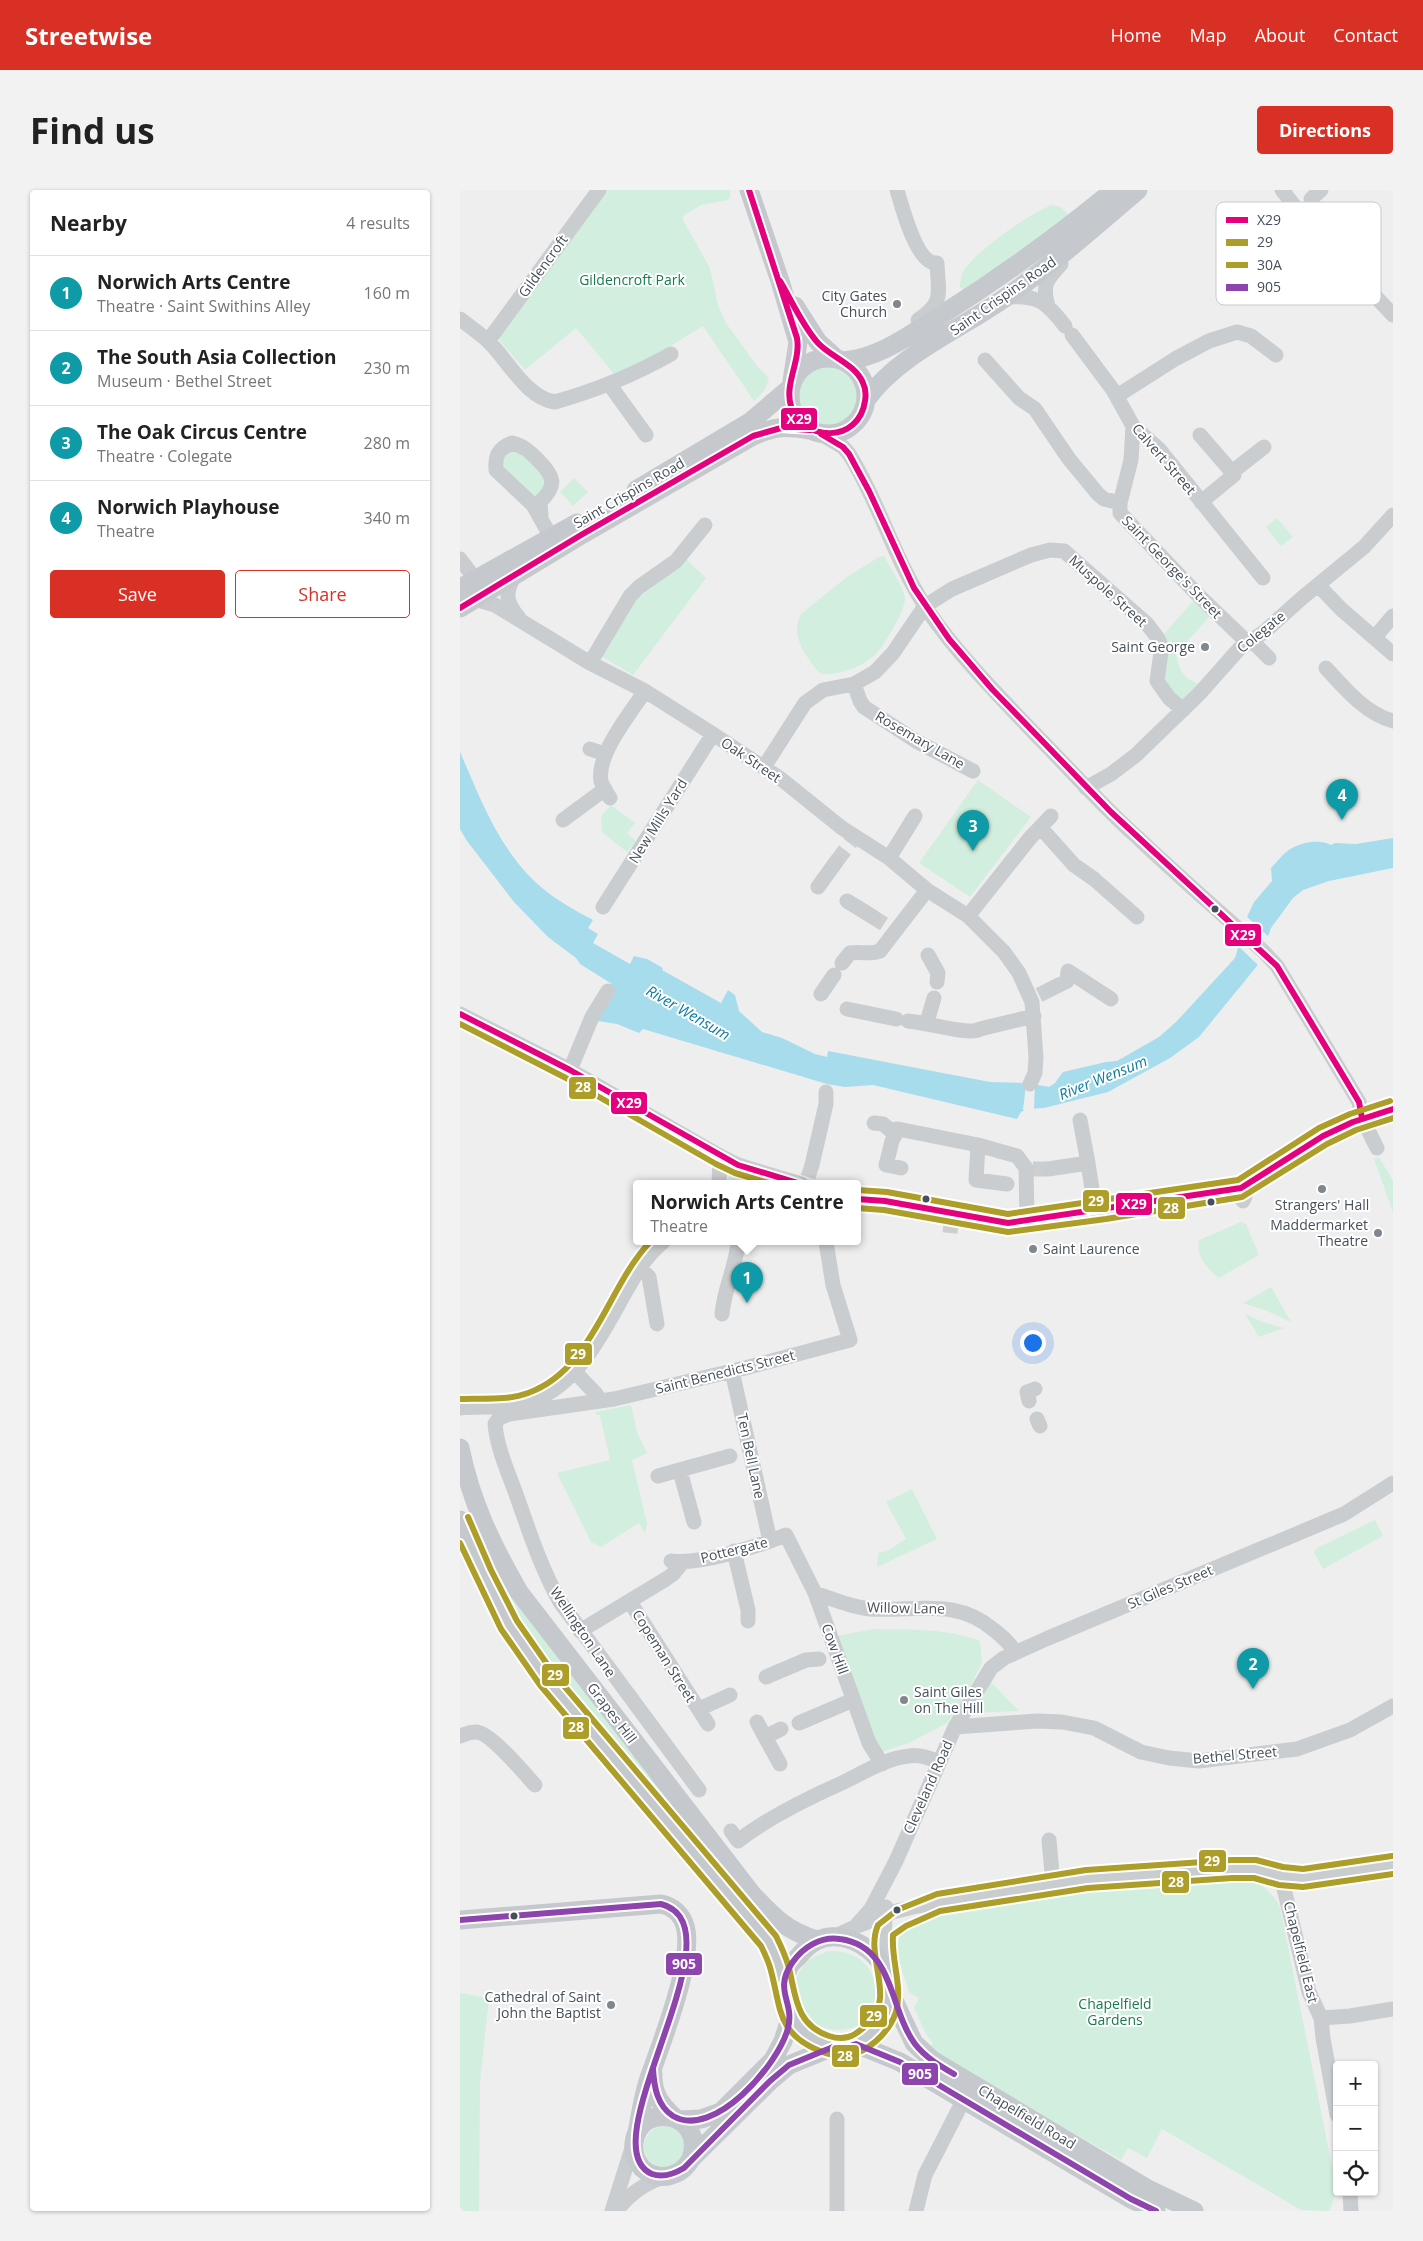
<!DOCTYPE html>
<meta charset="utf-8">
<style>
body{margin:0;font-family:"Open Sans",sans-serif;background:#f2f2f2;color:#222}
.controls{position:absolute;right:15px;bottom:15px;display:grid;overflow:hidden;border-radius:5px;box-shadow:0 1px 4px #0004}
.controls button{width:45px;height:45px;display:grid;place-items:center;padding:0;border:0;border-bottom:1px solid #e0e0e0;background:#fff;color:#222;font:25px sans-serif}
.you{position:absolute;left:572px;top:1152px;width:18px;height:18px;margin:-12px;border:4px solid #fff;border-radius:50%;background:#1a73e8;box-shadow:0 0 0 8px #1a73e833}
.badge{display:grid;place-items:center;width:32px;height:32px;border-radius:50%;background:#d93025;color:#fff;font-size:16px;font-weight:700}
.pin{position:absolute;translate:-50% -41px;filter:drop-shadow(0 1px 2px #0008)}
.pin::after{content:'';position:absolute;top:26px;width:18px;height:15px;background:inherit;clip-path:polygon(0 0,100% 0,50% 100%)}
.popup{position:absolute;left:173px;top:990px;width:228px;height:65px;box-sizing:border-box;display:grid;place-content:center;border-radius:5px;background:#fff;filter:drop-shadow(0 1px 4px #0005);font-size:16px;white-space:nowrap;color:#767676}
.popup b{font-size:19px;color:#222}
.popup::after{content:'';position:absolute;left:50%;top:100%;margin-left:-10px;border:10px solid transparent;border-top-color:#fff}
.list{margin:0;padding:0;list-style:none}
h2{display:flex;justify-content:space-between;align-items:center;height:65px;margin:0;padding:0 20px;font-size:21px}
h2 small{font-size:16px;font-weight:400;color:#767676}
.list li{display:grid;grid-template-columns:32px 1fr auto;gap:15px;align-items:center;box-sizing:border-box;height:75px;padding:0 20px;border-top:1px solid #e0e0e0}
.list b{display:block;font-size:19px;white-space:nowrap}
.list p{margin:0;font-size:16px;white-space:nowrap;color:#767676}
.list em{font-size:16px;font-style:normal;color:#767676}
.actions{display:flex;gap:10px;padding:15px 20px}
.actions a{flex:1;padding:11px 0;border:1px solid #d93025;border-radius:5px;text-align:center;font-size:18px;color:#d93025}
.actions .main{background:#d93025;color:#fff}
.icon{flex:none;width:28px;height:28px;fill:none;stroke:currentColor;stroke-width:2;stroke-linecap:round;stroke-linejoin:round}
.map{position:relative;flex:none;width:933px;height:2021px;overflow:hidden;border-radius:5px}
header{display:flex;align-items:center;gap:30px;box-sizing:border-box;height:70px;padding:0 25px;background:#d93025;color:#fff}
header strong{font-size:24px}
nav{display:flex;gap:28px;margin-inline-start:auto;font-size:18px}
.intro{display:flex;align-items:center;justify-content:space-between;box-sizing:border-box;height:120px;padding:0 30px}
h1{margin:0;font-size:35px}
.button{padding:12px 22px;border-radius:5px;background:#d93025;color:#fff;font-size:18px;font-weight:700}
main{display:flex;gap:30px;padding:0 30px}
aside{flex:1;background:#fff;border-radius:5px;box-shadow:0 1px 4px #0004}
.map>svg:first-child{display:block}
</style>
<header>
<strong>Streetwise</strong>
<nav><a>Home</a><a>Map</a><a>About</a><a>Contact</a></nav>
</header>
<div class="intro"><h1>Find us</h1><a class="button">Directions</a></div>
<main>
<aside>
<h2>Nearby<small>4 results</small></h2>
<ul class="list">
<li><span class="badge" style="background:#0f9aa8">1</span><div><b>Norwich Arts Centre</b><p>Theatre · Saint Swithins Alley</p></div><em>160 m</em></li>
<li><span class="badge" style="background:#0f9aa8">2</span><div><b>The South Asia Collection</b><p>Museum · Bethel Street</p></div><em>230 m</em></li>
<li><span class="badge" style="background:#0f9aa8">3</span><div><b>The Oak Circus Centre</b><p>Theatre · Colegate</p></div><em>280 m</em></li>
<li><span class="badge" style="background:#0f9aa8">4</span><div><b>Norwich Playhouse</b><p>Theatre</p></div><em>340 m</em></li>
</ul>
<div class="actions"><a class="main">Save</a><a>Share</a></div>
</aside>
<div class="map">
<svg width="933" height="2021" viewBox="0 0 933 2021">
<rect width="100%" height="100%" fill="#efeeee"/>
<path fill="#d2eede" d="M145,0H270V7L268,10L241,15L223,26V30L250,78L258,115L266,133L297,176L309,188L305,200L294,211L243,136L194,166L155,185L116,138L65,180L40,151L39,146Z
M592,15L601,17L607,23V30L503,100L500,97C500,92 501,86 503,82C514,62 571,22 592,15Z
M339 206a29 29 0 1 1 58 0a29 29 0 1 1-58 0Z
M59,258L89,294L76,307H71L39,272L40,267Z
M114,288L128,302L113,316L100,302Z
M817,328L833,347L821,356L806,337Z
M424,366C429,376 444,397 445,408C445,421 424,457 414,466C401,477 376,487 359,483C346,466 328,444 342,423L387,387L419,367Z
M226,369L246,388L173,485L141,466L175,411Z
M733,411L750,426L716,464C719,479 724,490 740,494L726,511L718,510L703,487V445Z
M518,590L571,627L510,707L459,673Z
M151,615L175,633L167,643L176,651L167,662L142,642L141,626Z
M919,967L933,991V1022L914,969Z
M272,978L296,986L299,994H266Z
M781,1032L786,1034L799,1065L759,1088C748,1079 735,1065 739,1050Z
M811,1097L831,1132L807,1121L783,1113Z
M785,1124L803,1132L824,1138L799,1147Z
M171,1215L177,1242L187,1263L172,1270L187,1334L185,1343L179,1333L141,1357L131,1352L97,1283L150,1270L140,1225H136V1222Z
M452,1299L477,1349L417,1377L418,1363L427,1361L446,1349L426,1312Z
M915,1330L923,1346L863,1379L854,1362L857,1358Z
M19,1345L91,1459L259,1675L256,1678L73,1461L44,1406Z
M414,1439C449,1440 487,1438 520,1451L522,1473L506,1505L487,1533L451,1552L422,1562L415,1558L376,1446Z
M531,1492L559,1521L511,1523Z
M776,1688C796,1689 811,1699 820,1717L877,2001L869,2021L841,2020L702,1939L687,1968L668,1958L661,1970L510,1885L468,1857L473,1854L465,1842L454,1818L459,1808L449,1802C439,1766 424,1748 463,1726L588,1701Z
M369,1761C429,1758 431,1840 379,1840C369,1840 359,1837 351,1831C332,1815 329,1788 348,1771C354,1766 362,1764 369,1761Z
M0,1803L29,1808L20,1892L19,2021H0Z
M184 1957a21 21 0 1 1 42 0a21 21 0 1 1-42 0Z"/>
<path fill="#a7dcec" d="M0,562C21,610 40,662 81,697C96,710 116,721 133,730L128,738L138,744L133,753L170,774L174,766L187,769L203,778L202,780L261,813L268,800L275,805L279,821L302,842L322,848L355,864L367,867L368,861L530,892L568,893L589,897L595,893L603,882L646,872L657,871L699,847L717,831L775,768L787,727L794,712L812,691L811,678C817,672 824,662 832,658C843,652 860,649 871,655L875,653L896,654L933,648V678L869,691L843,700L833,708L811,738L797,776L739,847L710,868L648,902L584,918L567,919L561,922L557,929L413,895L385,897L367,894L183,839L179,843L157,834L131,830L152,794L120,774L116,768L88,747L54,712L7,651L0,639Z"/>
<path fill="#efeeee" d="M785,725L810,748L800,777L776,754Z
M566,894H575L574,920H563Z"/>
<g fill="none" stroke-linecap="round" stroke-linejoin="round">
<path stroke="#cdced0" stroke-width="15" stroke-dasharray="15 8" stroke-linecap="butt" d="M376,672L391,652
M413,727L424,734
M579,805L591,799
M573,979H588
M348,987L352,975
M490,1043L491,1034"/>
<path stroke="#cacdcf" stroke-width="15" d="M437,0C442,17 457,75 477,73C478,103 485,112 458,130
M822,0L857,45L933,125
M851,9L861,0
M547,107C579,105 586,112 605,136
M588,116C582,95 586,90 601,74
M0,129C9,136 19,143 28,151C48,170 66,208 95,212C137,200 174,185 211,164
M612,145L653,200L673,236L699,259L803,388
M28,151L139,0
M525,170L559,208L575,219L609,269L638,304L644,309L660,313
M149,194L186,245
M657,206L715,169L749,151L777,142L791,146L816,165
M673,236L671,270L660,313V323L737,404L787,452
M361,244L383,257L389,264C419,312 434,368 465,416C493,460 540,507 576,545C610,579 641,615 677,647C718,686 761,723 803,761L817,776L899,912L902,928L917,958
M740,245L772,282
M741,312L774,285L772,282L804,257
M81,327L80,312C98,295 94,286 78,270C69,261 64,256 52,253C38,259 35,265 36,280L73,315L91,347
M0,369L15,389
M55,384C45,403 45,411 59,428
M858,395L881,419L933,464
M14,409L35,415L130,473L185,501L253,544L321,589L382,638L429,668L467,700L508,726L544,762L559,783L572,812L576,867L575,883L570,894
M915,447L933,426
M792,451L809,468
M130,473L170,406L179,397L216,371L245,335
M866,478C884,498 906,524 933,531
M394,494L400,511L404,517L456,551L513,581
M130,559L145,564
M304,577L345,513L363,500L394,494L415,482L433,463L465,416L492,399L571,365L590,360L604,361L687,434L697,447L700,453L701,462L697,491L709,508L723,520
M626,598L651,584L676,565L740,503L779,459L804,442L842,408L904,357L933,325
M150,608C147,603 142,596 141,591C136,565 171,522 185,501
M103,630L145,599
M580,637L614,675L634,689L677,727
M429,668L455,626
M358,697L376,672
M387,711L413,727
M143,717L253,544
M508,726L570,648L591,626
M468,765L478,783L477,792
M382,773L390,763C401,761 410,765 420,761L467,700
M591,799L607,791L608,781L651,809
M361,804L374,785
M387,819L436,829
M0,824L110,880L260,966L278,975L341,994
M448,831C465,832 510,846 520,839L574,826
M467,832L474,808
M110,880L132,827L148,801
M620,930L628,973
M414,933L423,934L430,940L438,939L518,955L557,966L566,978L567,1030
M438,939L432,951L426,975L441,978
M518,955L516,990L547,994
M352,975L366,914V902
M588,979L628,973L632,999
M259,994L260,966
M397,1009L425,1011L548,1033L645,1020L781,998L863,946L893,932L933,919
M783,1011L785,1007L784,997
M180,1078L189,1087L197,1134
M262,1124C264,1099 276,1077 278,1052
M272,1181L310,1351
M115,1182L136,1204L140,1211
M569,1211L567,1202L575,1199
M0,1218C23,1216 49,1219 72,1211C116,1195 140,1148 161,1110C173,1089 184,1067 203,1052
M577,1229L580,1236
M220,1281L234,1332
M198,1286L270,1266
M274,1361L288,1420V1431
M211,1371C241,1375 298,1356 326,1345L355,1403L409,1553L422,1574
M355,1403C373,1409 390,1417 410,1419C456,1422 495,1407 534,1440C543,1447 550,1453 555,1462
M170,1412L248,1534
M120,1441L206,1389L213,1384L222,1373
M306,1487L346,1470L359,1469
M239,1519L270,1505
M297,1532L305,1547L321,1539
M339,1533L393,1510
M495,1537L577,1531L602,1532L634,1538L681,1562L709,1568L739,1571L837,1559L890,1540L933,1516
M0,1546C5,1544 11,1542 16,1542C30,1542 65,1584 75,1595
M305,1547L320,1574
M239,1600L100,1412C81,1378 69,1341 56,1304C48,1282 37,1258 35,1234L39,1228L49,1224L154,1209L285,1178L390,1150L373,1095L366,1052
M271,1641L278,1651C309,1627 346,1609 382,1593C403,1583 426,1568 449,1566C459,1564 470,1568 479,1572
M589,1650L593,1694
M821,1686L849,1802L861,1828L863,1848L877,1925
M400,1735L433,1722L457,1716L627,1689L772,1679H795L821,1686L843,1688L933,1675
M373,1747L395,1737L411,1719L436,1671L495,1537L531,1478L544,1468L586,1449L884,1324L933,1293
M426,1781L423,1758L426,1717
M861,1828L890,1826L933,1819
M890,2002L891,2021
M152,2021L173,1955
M156,2021C170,2004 183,1994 204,1987
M377,2021V1929
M456,2021L465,1985L503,1911"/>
<path stroke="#c5c9cd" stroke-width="19" d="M289,0L320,91L338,152L332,191
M335,116L358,152L377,169
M330 206a38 38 0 1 1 76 0a38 38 0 1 1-76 0Z
M383,171C419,168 448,146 478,127C539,89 598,46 654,0
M406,210C440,163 502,139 549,105C594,73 636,36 678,0
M176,300L290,232L330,198
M0,398L117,333
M0,418L121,345L293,246C316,236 325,236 350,240
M0,1258C11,1312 32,1355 59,1402L292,1704C313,1726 326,1741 357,1750
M0,1330L17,1370L50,1436L87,1489L309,1751C313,1761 317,1770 320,1780C323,1795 324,1811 331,1825C341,1846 375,1867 397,1853C415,1842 425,1828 429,1808C437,1772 390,1734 356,1751C350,1754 343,1761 339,1766C336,1769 331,1773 329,1777C326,1784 325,1793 323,1800
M0,1730L201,1714C212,1716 222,1724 225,1736C235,1770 200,1856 188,1891C183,1908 180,1926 177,1943
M430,1802L454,1853L472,1870L686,1998L734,2021
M396,1854L440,1872L671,2009L696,2021
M193,1883C192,1903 200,1914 215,1928
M219,1930L241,1929L261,1922L313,1870L323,1851L331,1826
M231,1969C247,1922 179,1910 174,1953C173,1962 176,1971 182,1978C198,1993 221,1987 231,1969L310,1891L329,1875L373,1857"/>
<g stroke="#fff" stroke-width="10">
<path id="bus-1" d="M289,0L337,148C341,171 324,194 331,216C344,253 399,253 405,211C406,205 406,199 403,193C395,174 371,167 358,153C342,135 332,111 320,91
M361,244L383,257L389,264L409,301L454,398L489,449L532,499L651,622L817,776L899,912L902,928
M0,418L121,345L293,246L321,238L350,240
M0,824L110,880L278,975L341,994
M397,1009L425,1011L548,1033L781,998L863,946L893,932L933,919"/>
</g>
<g stroke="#fff" stroke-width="10">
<path id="bus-2" d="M0,834L106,888L256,974L275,983L312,994
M397,1018L424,1020L548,1042L646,1029L782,1007L867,954L896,940L933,928
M0,1353L41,1439L80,1495L301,1756C305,1764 309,1772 311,1781C321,1818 317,1844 360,1861C372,1866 385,1868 397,1863C414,1856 430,1840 436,1822C443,1796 431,1771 433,1745L446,1736L480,1721L628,1698L772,1688H794L819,1695L843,1697L933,1684"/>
</g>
<g stroke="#fff" stroke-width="10">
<path id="bus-3" d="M398,1000L427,1002L548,1024L778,990L859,938L890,924L930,911
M0,1209C22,1208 47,1211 68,1203C133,1180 147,1097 190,1052
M8,1327L31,1380L57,1431L94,1484L316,1746C321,1756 326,1767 329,1778C336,1807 336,1835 369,1846C378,1849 387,1849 395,1844C408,1836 419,1823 420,1808C422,1785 408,1757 418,1735L437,1720L477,1704L626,1680L772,1670H796L823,1677L843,1679L932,1666"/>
</g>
<g stroke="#fff" stroke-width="10">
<path id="bus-4" d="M0,1730L201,1714C286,1736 126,1956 192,1984C203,1988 214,1984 224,1978L310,1891L329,1875L373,1857L384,1858L396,1854L440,1872L671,2009L696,2021
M193,1879C194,1896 197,1916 213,1926C254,1950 319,1874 328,1838C335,1812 313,1801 332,1773C343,1757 361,1746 380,1749C434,1756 429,1819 455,1854C465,1867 480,1876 494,1884"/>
</g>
<use href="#bus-1" stroke="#e5007d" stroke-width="6"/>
<use href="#bus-2" stroke="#ac9e29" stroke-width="6"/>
<use href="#bus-3" stroke="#ac9e29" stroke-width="6"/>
<use href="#bus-4" stroke="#8e44ad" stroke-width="6"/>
</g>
<g fill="#81878e" stroke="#fff" stroke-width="2">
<circle cx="437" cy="114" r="5"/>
<circle cx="745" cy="457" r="5"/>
<circle cx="862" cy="999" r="5"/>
<circle cx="918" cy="1043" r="5"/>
<circle cx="573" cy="1059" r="5"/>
<circle cx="444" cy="1510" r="5"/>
<circle cx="151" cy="1815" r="5"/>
</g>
<g fill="#46505a" stroke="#fff" stroke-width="2">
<circle cx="755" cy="719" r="4.5"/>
<circle cx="466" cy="1009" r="4.5"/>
<circle cx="751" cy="1012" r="4.5"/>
<circle cx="437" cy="1720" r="4.5"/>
<circle cx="54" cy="1726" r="4.5"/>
</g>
<g text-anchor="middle" stroke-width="4" stroke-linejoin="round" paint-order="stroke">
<g font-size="14" fill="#46505a" stroke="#fff">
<text transform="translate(83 76) rotate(-54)" y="5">Gildencroft</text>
<text transform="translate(543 106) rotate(-35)" y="5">Saint Crispins Road</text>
<text transform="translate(704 269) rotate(49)" y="5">Calvert Street</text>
<text transform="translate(169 303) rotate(-30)" y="5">Saint Crispins Road</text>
<text transform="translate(712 377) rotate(46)" y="5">Saint George's Street</text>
<text transform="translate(648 401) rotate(42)" y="5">Muspole Street</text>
<text transform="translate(801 442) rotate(-39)" y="5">Colegate</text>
<text transform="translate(460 550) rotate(30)" y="5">Rosemary Lane</text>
<text transform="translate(291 570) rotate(34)" y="5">Oak Street</text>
<text transform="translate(198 631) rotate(-58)" y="5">New Mills Yard</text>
<text transform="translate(265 1182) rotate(-14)" y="5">Saint Benedicts Street</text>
<text transform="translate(291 1266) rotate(78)" y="5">Ten Bell Lane</text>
<text transform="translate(274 1360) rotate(-14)" y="5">Pottergate</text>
<text transform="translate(710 1397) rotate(-23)" y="5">St Giles Street</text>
<text transform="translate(446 1418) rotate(1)" y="5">Willow Lane</text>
<text transform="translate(123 1442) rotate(56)" y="5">Wellington Lane</text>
<text transform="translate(375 1459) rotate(70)" y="5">Cow Hill</text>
<text transform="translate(204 1466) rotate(58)" y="5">Copeman Street</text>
<text transform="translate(152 1523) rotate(53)" y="5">Grapes Hill</text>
<text transform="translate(775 1565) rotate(-5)" y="5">Bethel Street</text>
<text transform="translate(468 1597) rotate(-66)" y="5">Cleveland Road</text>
<text transform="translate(841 1762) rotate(76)" y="5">Chapelfield East</text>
<text transform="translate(567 1927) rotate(31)" y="5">Chapelfield Road</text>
</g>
<g font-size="14" fill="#177b4c" stroke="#fff">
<text x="172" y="95">Gildencroft Park</text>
<text x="655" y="1819">Chapelfield<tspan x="655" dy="16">Gardens</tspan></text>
</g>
<g font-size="14" fill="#46505a" stroke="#fff" text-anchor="end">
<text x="427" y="111">City Gates<tspan x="427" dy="16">Church</tspan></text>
<text x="735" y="462">Saint George</text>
<text x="862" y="1020" text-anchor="middle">Strangers' Hall</text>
<text x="908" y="1040">Maddermarket<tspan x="908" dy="16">Theatre</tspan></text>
<text x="583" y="1064" text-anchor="start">Saint Laurence</text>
<text x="454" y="1507" text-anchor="start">Saint Giles<tspan x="454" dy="16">on The Hill</tspan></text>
<text x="141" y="1812">Cathedral of Saint<tspan x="141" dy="16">John the Baptist</tspan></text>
</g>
<g font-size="15" font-style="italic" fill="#0c7ca0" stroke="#fff">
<text transform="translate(228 823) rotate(30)" y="5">River Wensum</text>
<text transform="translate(643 888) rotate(-22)" y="5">River Wensum</text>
</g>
</g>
<rect x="756" y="12" width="165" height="103" rx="8" fill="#fff" stroke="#c8cace" stroke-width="1"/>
<rect x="766" y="27" width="22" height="6" fill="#e5007d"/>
<rect x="766" y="49" width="22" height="7" fill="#ac9e29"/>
<rect x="766" y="72" width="22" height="6" fill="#ac9e29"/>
<rect x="766" y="94" width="22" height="7" fill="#8e44ad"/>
<g font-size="14" fill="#46505a">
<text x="797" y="35">X29</text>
<text x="797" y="57">29</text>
<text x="797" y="80">30A</text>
<text x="797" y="102">905</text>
</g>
<g stroke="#fff" stroke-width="2">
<rect x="320" y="217" width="38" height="24" rx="5" fill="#e5007d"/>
<rect x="764" y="733" width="38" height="24" rx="5" fill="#e5007d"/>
<rect x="108" y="886" width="29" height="24" rx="5" fill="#ac9e29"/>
<rect x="150" y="901" width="38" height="24" rx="5" fill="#e5007d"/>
<rect x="622" y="999" width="28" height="24" rx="5" fill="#ac9e29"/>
<rect x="655" y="1002" width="38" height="24" rx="5" fill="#e5007d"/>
<rect x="697" y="1006" width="29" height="24" rx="5" fill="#ac9e29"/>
<rect x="104" y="1152" width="29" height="24" rx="5" fill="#ac9e29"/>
<rect x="81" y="1473" width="29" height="24" rx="5" fill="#ac9e29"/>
<rect x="102" y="1526" width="28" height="24" rx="5" fill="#ac9e29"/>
<rect x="738" y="1659" width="29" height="24" rx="5" fill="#ac9e29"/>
<rect x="701" y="1680" width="29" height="24" rx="5" fill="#ac9e29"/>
<rect x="205" y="1762" width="38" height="24" rx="5" fill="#8e44ad"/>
<rect x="399" y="1814" width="29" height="24" rx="5" fill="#ac9e29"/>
<rect x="371" y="1854" width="29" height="24" rx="5" fill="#ac9e29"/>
<rect x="441" y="1872" width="38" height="24" rx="5" fill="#8e44ad"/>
</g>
<g font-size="14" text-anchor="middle" font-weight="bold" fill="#fff">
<text x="339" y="234">X29</text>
<text x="783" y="750">X29</text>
<text x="123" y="902">28</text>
<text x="169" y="918">X29</text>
<text x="636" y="1016">29</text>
<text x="674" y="1019">X29</text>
<text x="711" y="1023">28</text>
<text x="118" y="1169">29</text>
<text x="95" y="1490">29</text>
<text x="116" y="1542">28</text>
<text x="752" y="1676">29</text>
<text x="716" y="1697">28</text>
<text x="224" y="1779">905</text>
<text x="414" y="1831">29</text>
<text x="385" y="1871">28</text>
<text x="460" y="1889">905</text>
</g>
</svg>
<div class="controls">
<button>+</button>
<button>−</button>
<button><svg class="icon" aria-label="locate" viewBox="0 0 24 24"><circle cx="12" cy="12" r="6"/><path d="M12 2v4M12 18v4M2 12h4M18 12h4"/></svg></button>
</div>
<div class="you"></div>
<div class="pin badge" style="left:287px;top:1113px;background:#0f9aa8">1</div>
<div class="popup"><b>Norwich Arts Centre</b>Theatre</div>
<div class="pin badge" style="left:793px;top:1499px;background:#0f9aa8">2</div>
<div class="pin badge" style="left:513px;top:661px;background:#0f9aa8">3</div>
<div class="pin badge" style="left:882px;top:630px;background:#0f9aa8">4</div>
</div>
</main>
